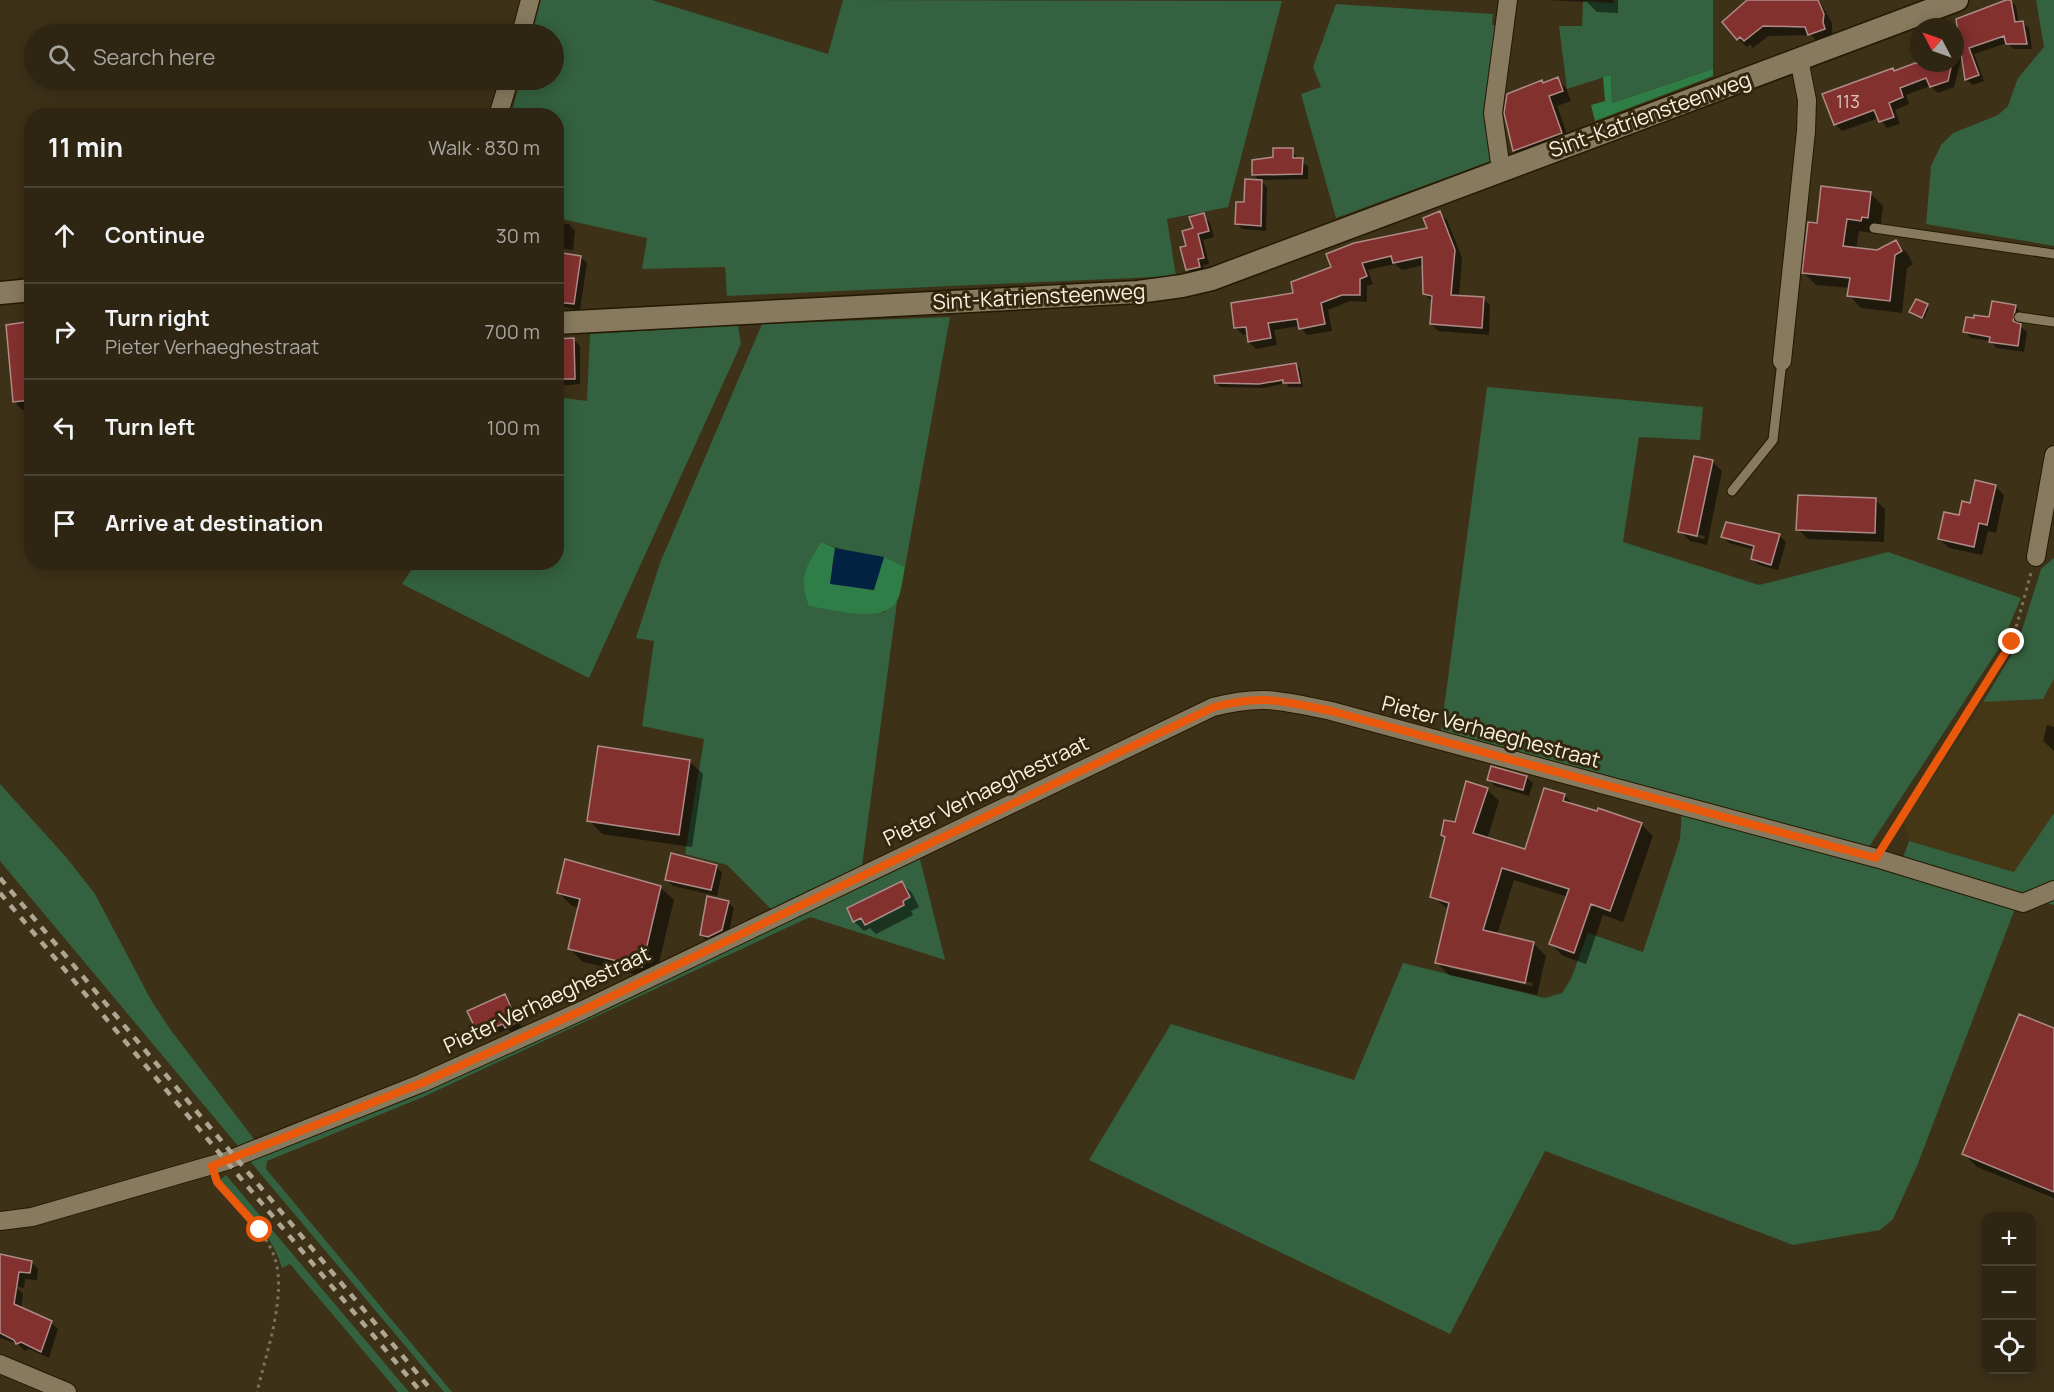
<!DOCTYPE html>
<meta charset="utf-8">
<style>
body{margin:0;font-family:Manrope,sans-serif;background:#3a3120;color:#f1f3f6}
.controls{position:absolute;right:18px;bottom:18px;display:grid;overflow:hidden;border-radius:12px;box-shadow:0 3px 15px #0003}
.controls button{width:54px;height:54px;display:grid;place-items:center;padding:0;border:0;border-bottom:2px solid #494232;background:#2e2512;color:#f1f3f6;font:30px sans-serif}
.compass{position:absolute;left:1910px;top:18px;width:54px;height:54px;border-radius:50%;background:#2e2512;box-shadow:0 3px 15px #0003;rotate:311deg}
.stop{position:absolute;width:18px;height:18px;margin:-14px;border:4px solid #ea580c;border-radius:50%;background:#fff}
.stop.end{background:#ea580c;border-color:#fff;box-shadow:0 2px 6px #0008}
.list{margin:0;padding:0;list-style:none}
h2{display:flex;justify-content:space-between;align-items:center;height:78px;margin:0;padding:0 24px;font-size:26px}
h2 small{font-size:20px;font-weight:400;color:#a7a59f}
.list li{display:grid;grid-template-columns:39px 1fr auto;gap:18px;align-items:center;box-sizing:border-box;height:96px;padding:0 24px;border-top:2px solid #494232}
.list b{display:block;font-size:22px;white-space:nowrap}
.list p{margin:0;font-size:20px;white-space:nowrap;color:#a7a59f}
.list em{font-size:20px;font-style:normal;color:#a7a59f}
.icon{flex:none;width:33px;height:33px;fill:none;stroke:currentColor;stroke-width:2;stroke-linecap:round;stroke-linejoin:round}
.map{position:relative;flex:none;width:2054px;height:1392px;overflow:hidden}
.search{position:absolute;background:#2e2512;box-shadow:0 3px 15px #0003;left:24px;top:24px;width:540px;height:66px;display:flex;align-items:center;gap:15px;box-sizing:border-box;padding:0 21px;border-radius:33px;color:#a7a59f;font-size:22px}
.panel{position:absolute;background:#2e2512;box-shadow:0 3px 15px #0003;left:24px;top:108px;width:540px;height:462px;border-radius:24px}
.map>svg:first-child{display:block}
</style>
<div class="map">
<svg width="2054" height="1392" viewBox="0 0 2054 1392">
<rect width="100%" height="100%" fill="#3d3118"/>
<path fill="#453616" d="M2054,679V813L2021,864L2014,872L1909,841L1904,821L1983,702L2043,699Z"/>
<path fill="#34613f" d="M541,0H652L828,54L843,0L1282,1L1228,207L1167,219L1176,276L727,296L725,267L642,269L647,238L557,218L556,116H511L520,80H554V34H532Z
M1614,0H1713V69L1612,103L1611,75L1567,89L1559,26H1582L1583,1L1614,3Z
M2036,0H2054V246L1926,224L1931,166L1941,145L1953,133L1998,115L2008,106L2018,78L2044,47Z
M1336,4L1493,14L1492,25H1500L1491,161L1336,218L1301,94L1321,87L1313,67Z
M950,317L905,567C878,554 848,554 821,542L814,553L883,613L897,602L862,866L773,911L727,865L685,854L704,739L642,726L654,641L636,638L660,563L762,324Z
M738,325L741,344L589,678L402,584L416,563L556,562L557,397L587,401L590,334Z
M1487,387L1703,407L1700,440L1639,437L1623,542L1759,585L1888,552L2021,598L2001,645L1867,850L1440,738Z
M2054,558V679L2043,699L1983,702L2017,646L2041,569Z
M0,784L66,857L95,894L151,1000L170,1029L254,1139L238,1146L0,861Z
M1682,811L2016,906L1917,1166L1893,1219L1880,1230L1793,1245L1545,1151L1450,1334L1089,1160L1171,1024L1354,1080L1403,963L1545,998L1562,993L1571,979L1588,933L1643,952L1680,839Z
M2054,813V905L1901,863L1909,841L2014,872Z
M920,859L945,960L810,917L423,1097L267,1161L266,1169L452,1392H444L249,1160Z
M226,1175L409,1392H398L290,1264L282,1268C272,1233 243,1207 219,1181Z"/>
<path fill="#2f7d47" d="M1713,69V76L1595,121L1591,105L1605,101L1603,77L1611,75L1612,103Z
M821,542L835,548L830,583L873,590L884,557L905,567C903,577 902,589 898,599C887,626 831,609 809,606C798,578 806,566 821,542Z"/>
<path fill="#022442" d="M835,548L884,557L874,590L830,584Z"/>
<path fill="#0007" fill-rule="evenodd" d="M1546,0H1618V13L1597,12L1587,2Z
M1749,0H1819L1832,23V37L1818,42L1811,35L1768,36L1753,48L1750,44L1747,47L1738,39Z
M2010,0L2016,6L2019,23H2023L2029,28L2032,49H2014L2007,43L1974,54L1984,81L1973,85L1967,80L1958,20Z
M1955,46L1963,52L1954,87L1938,93L1930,86L1906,95L1909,104L1895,110L1900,124L1887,128L1879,118L1842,131L1835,124L1895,72L1919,62L1955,63Z
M1557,79L1566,88L1571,101L1557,106L1570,142L1523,160L1514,150L1542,82L1544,84Z
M1292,150L1298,160L1308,166V179L1260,180L1267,187L1266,231L1242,229L1236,223L1260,181L1253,174L1275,158Z
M1871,194L1883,206L1880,230L1874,229L1873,233L1859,231L1856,250L1877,252L1896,242L1908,254L1913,264L1907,268L1902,313L1861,308L1849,295L1850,288L1816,285L1804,273L1818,225Z
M1440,213L1447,220L1462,258L1459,297L1483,298L1490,305L1489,335L1438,331L1431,324L1432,301L1424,294V265L1402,270L1395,264L1368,270L1373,284L1367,286V302L1350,301L1328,310L1332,331L1307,335L1300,326L1274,330L1277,345L1256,349L1249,342L1248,334L1243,335L1236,328L1295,295L1429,229Z
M1204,216L1210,223L1214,237L1203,240L1209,264L1203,265L1205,273L1194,276L1188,269V247L1194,230Z
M556,223L569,224L575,231L573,250L556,247Z
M581,257L587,263L580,310L563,307L557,301Z
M1927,306L1929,308L1924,319L1911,312Z
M2015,306L2021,313L2019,325L2027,332L2024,352L1997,348L1990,341L1971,338L1965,331Z
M32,322V409L22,410L14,401Z
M574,340L580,346V384L556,386V341Z
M1296,364L1300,369L1303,387H1289L1286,383L1264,388L1220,387L1216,383Z
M1712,461L1722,471L1707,545L1690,541L1680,531ZM1689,533L1705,536L1704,539L1689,536Z
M1995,486L2004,495L1996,533L1988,531L1982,555L1949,548L1939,539L1972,504Z
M1875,500L1885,509L1884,542L1808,539L1798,529Z
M1779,535L1786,542L1778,570L1759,565L1752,559L1755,550L1729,543L1723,537Z
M2047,725L2054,727V751L2043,741Z
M689,761L703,774L692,847L602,834L589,820Z
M1526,777L1533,783L1529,796L1495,786L1489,780Z
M1487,789L1499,801L1487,839L1526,851L1564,795L1575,806L1641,824L1653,836L1623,922L1603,915L1586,964L1563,956L1551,944L1568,897L1514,880L1497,935L1533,943L1546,956L1537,995L1449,975L1437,963L1449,910L1432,896L1446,839L1442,835L1456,824ZM1449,965L1533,983L1532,986L1449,968Z
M716,866L722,873L717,896L673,886L667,880Z
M902,883L912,893L919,907L911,911L913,915L876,934L870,928L864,931L854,921Z
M660,887L674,900L655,979L583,962L570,949L579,908L572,906L559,893Z
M728,902L734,908L728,936L707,941L701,935Z
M505,995L510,1001L522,1028L512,1033L508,1029L485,1039L479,1033Z
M2054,1030V1198L1977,1167L1964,1154Z
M0,1256L31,1262L38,1269L37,1280L25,1279L24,1288L0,1283Z
M16,1287L23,1294L21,1309L51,1322L58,1329L49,1358L29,1349L25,1351L18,1344L0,1338V1290Z"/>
<path fill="#83312f" stroke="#ae8b88" stroke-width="1.5" d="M1747,0H1818L1824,14L1823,22L1825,29L1808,35L1805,27L1763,26L1744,41L1740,37L1737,40L1722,22Z
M2006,0H2011L2015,22L2023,21L2027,44H2006L2004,36L1969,48L1979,75L1965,80L1956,19Z
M1915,63H1952L1948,81L1930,87L1926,78L1900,88L1903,97L1889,103L1894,117L1879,122L1874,110L1834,125L1822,94L1893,68L1894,71Z
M1558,77L1563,91L1549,96L1562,133L1513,151L1504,113L1507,94L1542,80L1543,83Z
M1273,148H1293V158H1303L1302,174L1252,175V160L1273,157Z
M1245,179L1262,180L1261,226L1235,224L1236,202H1244Z
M1821,186L1871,192L1868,218L1862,217L1861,221L1847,219L1843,246L1877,250L1896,240L1902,251L1895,255L1890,301L1847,296L1850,278L1802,273L1808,222L1817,223Z
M1440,211L1455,250L1451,295L1484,297L1482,328L1430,324L1432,296L1423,294L1422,257L1393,263L1391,256L1362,263L1367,276L1360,279V295H1342L1321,303L1325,324L1299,329L1297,319L1268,323L1271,338L1248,342L1246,327L1234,328L1231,303L1293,293L1291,282L1331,267L1326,254L1354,243L1427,228L1423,218Z
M1204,213L1209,231L1198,234L1204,258L1198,259L1200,267L1186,270L1180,247L1186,246L1182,231L1193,228L1189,217Z
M562,253L581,256L574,304L556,302Z
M1916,299L1928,304L1922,318L1909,312Z
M1992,301L2016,305L2013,321L2021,324L2018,346L1989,342L1990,337L1963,332L1966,317L1974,318V315L1989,317Z
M32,321V335L29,336L32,400L13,402L6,325Z
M574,338L575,379H560L556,339Z
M1296,363L1300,383H1283V380L1259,384L1215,383L1214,376Z
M1694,456L1713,460L1697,536L1678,532Z
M1975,480L1996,485L1987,525L1979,523L1974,547L1938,539L1944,512L1959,515L1962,501L1970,503Z
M1798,495L1876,498L1875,533L1796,530Z
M1726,522L1780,534L1771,565L1751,559L1754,546L1721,537Z
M598,746L690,760L679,835L587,821Z
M1491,766L1527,776L1523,790L1487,780Z
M1466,781L1488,788L1473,833L1525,849L1544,788L1565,794L1563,801L1597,811L1598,808L1642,823L1610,911L1591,904L1574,953L1549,944L1569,889L1502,868L1483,930L1534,942L1525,983L1435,963L1449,903L1430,897L1445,837L1441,835L1444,820L1455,822Z
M671,853L717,865L711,890L665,880Z
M565,859L661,886L642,967L568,949L580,899L557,893Z
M902,881L910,897L903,901L904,905L865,925L861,918L853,922L847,908Z
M707,896L729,901L722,930L708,937L700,935Z
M505,994L518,1022L505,1028L503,1024L478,1034L467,1011Z
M2019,1014L2054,1028V1192L1962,1154Z
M0,1254L32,1261L30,1273L19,1272L14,1304L52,1321L41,1352L21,1342L16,1344L14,1340L0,1333Z"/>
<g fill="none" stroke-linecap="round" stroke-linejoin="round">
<g stroke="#241902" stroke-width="11">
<path id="service" d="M1874,228L2054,254
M2019,317L2054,322
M1732,491L1773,440L1782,361"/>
</g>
<g stroke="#241902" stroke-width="20">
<path id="minor" d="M521,34L530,0
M498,116L509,80
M1501,170L1493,113L1508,0
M1782,361L1806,131L1807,100L1799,59
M2036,557L2054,455
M0,1221L32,1217L226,1161L422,1083L583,1010L1213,707C1263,694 1282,701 1331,711L1876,858L2023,903L2054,890
M0,1364L67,1392"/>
</g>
<g stroke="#241902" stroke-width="25">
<path id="tertiary" d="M0,293L32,290
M556,323L1138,292L1182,286L1212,279L1957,0"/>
</g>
<path stroke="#7d735d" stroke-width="3" stroke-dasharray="3 4.5" stroke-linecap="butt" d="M1884,844L2012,642L2031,573
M217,1182C235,1204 260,1225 272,1251C290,1288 266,1353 257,1392"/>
<use href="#service" stroke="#877a5f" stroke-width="9"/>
<use href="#minor" stroke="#877a5f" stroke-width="18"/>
<use href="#tertiary" stroke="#877a5f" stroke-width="22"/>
<path stroke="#aea592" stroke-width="4.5" stroke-dasharray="8 8" stroke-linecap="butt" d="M0,878L433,1392
M0,893L421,1392"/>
</g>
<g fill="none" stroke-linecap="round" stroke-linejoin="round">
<path stroke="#ea580c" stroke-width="8" d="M260,1230L217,1182L212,1166L422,1083L583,1010L1214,707C1263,694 1282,701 1331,711L1876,858L2012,642"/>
</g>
<g text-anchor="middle" stroke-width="6" stroke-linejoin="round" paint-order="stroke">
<g font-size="18" fill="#dcc2b6">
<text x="1848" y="108">113</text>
</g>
<g font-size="21" fill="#f9f2e3" stroke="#33270e">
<text transform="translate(1650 115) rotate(-20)" y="7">Sint-Katriensteenweg</text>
<text transform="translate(1039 297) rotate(-3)" y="7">Sint-Katriensteenweg</text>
<text transform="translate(1491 732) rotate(15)" y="7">Pieter Verhaeghestraat</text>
<text transform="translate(986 791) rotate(-26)" y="7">Pieter Verhaeghestraat</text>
<text transform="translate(547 1000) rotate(-25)" y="7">Pieter Verhaeghestraat</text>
</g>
</g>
</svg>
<div class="controls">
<button>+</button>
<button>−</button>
<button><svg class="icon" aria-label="locate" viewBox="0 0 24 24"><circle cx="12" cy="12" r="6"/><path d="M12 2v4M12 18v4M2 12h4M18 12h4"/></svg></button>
</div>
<svg class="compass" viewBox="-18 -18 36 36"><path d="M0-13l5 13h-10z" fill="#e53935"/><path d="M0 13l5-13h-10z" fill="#a7a59f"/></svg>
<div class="stop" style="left:260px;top:1230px"></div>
<div class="stop end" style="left:2012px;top:642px"></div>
<div class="search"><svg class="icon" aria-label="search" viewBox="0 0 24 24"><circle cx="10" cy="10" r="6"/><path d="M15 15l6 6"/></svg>Search here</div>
<section class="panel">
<h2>11 min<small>Walk · 830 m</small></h2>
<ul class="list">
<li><svg class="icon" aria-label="ahead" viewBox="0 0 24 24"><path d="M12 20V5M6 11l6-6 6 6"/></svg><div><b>Continue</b></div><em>30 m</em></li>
<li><svg class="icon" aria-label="right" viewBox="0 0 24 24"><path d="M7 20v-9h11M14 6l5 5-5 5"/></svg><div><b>Turn right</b><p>Pieter Verhaeghestraat</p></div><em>700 m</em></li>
<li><svg class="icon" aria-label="left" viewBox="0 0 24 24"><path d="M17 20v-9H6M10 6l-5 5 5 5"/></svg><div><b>Turn left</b></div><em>100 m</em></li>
<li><svg class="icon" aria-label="arrive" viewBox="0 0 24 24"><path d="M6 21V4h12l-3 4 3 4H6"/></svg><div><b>Arrive at destination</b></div></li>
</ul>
</section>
</div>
